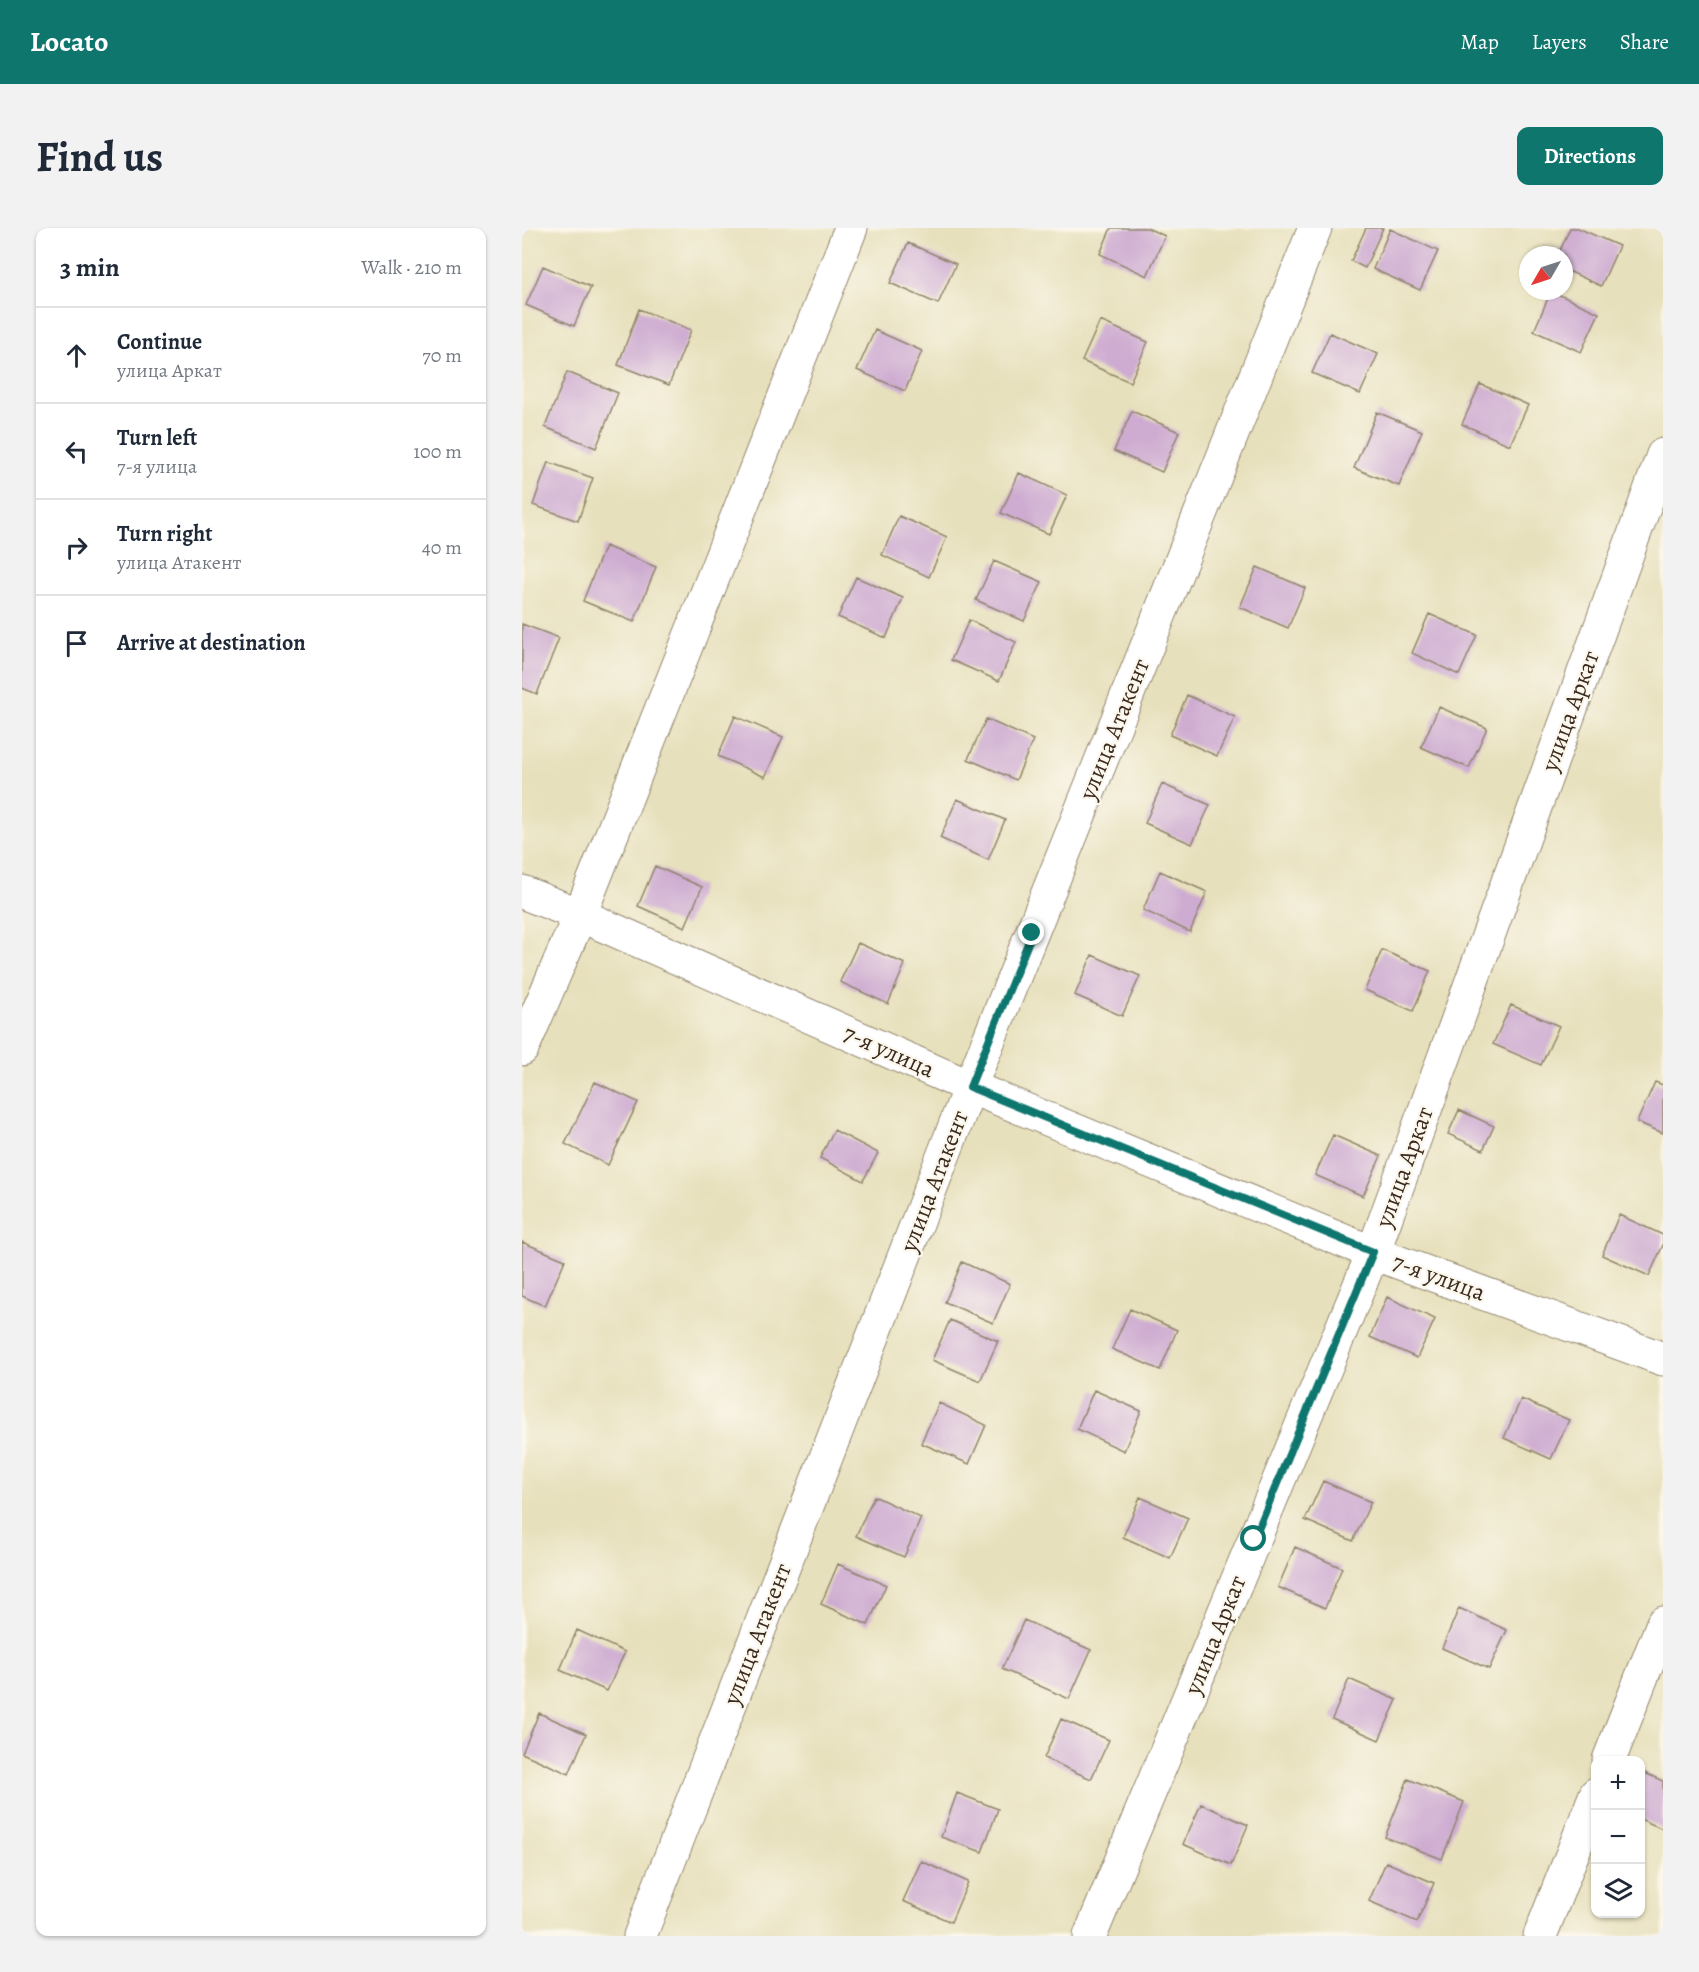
<!DOCTYPE html>
<meta charset="utf-8">
<style>
body{margin:0;font-family:Alegreya,serif;background:#f2f2f3;color:#1f2937}
.controls{position:absolute;right:18px;bottom:18px;display:grid;overflow:hidden;border-radius:12px;box-shadow:0 2px 4px #0004}
.controls button{width:54px;height:54px;display:grid;place-items:center;padding:0;border:0;border-bottom:2px solid #e0e1e3;background:#fff;color:#1f2937;font:30px sans-serif}
.compass{position:absolute;left:997px;top:18px;width:54px;height:54px;border-radius:50%;background:#fff;box-shadow:0 2px 4px #0004;rotate:231deg}
.stop{position:absolute;width:18px;height:18px;margin:-14px;border:4px solid #0f766e;border-radius:50%;background:#fff}
.stop.end{background:#0f766e;border-color:#fff;box-shadow:0 2px 6px #0008}
.list{margin:0;padding:0;list-style:none}
h2{display:flex;justify-content:space-between;align-items:center;height:78px;margin:0;padding:0 24px;font-size:26px}
h2 small{font-size:20px;font-weight:400;color:#747a83}
.list li{display:grid;grid-template-columns:39px 1fr auto;gap:18px;align-items:center;box-sizing:border-box;height:96px;padding:0 24px;border-top:2px solid #e0e1e3}
.list b{display:block;font-size:22px;white-space:nowrap}
.list p{margin:0;font-size:20px;white-space:nowrap;color:#747a83}
.list em{font-size:20px;font-style:normal;color:#747a83}
.icon{flex:none;width:33px;height:33px;fill:none;stroke:currentColor;stroke-width:2;stroke-linecap:round;stroke-linejoin:round}
.map{position:relative;flex:none;width:1141px;height:1708px;overflow:hidden;border-radius:12px}
header{display:flex;align-items:center;gap:36px;box-sizing:border-box;height:84px;padding:0 30px;background:#0f766e;color:#fff}
header strong{font-size:28px}
nav{display:flex;gap:33px;margin-inline-start:auto;font-size:21px}
.intro{display:flex;align-items:center;justify-content:space-between;box-sizing:border-box;height:144px;padding:0 36px}
h1{margin:0;font-size:42px}
.button{padding:15px 27px;border-radius:12px;background:#0f766e;color:#fff;font-size:21px;font-weight:700}
main{display:flex;gap:36px;padding:0 36px}
aside{flex:1;background:#fff;border-radius:12px;box-shadow:0 2px 4px #0004}
.map>svg:first-child{display:block}
</style>
<header>
<strong>Locato</strong>
<nav><a>Map</a><a>Layers</a><a>Share</a></nav>
</header>
<div class="intro"><h1>Find us</h1><a class="button">Directions</a></div>
<main>
<aside>
<h2>3 min<small>Walk · 210 m</small></h2>
<ul class="list">
<li><svg class="icon" aria-label="ahead" viewBox="0 0 24 24"><path d="M12 20V5M6 11l6-6 6 6"/></svg><div><b>Continue</b><p>улица Аркат</p></div><em>70 m</em></li>
<li><svg class="icon" aria-label="left" viewBox="0 0 24 24"><path d="M17 20v-9H6M10 6l-5 5 5 5"/></svg><div><b>Turn left</b><p>7-я улица</p></div><em>100 m</em></li>
<li><svg class="icon" aria-label="right" viewBox="0 0 24 24"><path d="M7 20v-9h11M14 6l5 5-5 5"/></svg><div><b>Turn right</b><p>улица Атакент</p></div><em>40 m</em></li>
<li><svg class="icon" aria-label="arrive" viewBox="0 0 24 24"><path d="M6 21V4h12l-3 4 3 4H6"/></svg><div><b>Arrive at destination</b></div></li>
</ul>
</aside>
<div class="map">
<svg width="1141" height="1708" viewBox="0 0 1141 1708">
<rect width="100%" height="100%" fill="#fbf7ec"/>
<filter id="ink" filterUnits="userSpaceOnUse"><feTurbulence type="fractalNoise" baseFrequency=".0167" numOctaves="2"/><feDisplacementMap in="SourceGraphic" scale="12" xChannelSelector="R" yChannelSelector="G"/><feConvolveMatrix kernelMatrix="1 2 1 2 8 2 1 2 1" color-interpolation-filters="sRGB"/></filter>
<filter id="wash" filterUnits="userSpaceOnUse"><feTurbulence type="fractalNoise" baseFrequency=".008" numOctaves="4" result="noise"/><feDisplacementMap in="SourceGraphic" scale="24" xChannelSelector="R" yChannelSelector="G"/><feGaussianBlur stdDeviation="1.35" result="paint"/><feColorMatrix in="noise" values="0 0 0 0 0 0 0 0 0 0 0 0 0 0 0 0 0 1.4 0 .05"/><feComposite in="paint" operator="in"/></filter>
<g filter="url(#wash)">
<rect width="100%" height="100%" fill="#e7e0bc"/>
<g id="blocks">
<path fill="#ceacd1" d="M589,0H625L643,8L625,48L578,26Z
M844,0H861L843,40L829,33Z
M1048,0H1056L1097,18L1079,58L1042,41V27H1036Z
M868,1L916,23L898,62L851,41Z
M386,15L434,36L416,76L368,55Z
M21,38L69,59L52,98L4,77Z
M1029,63L1077,85L1059,124L1012,103Z
M117,81L169,102L147,157L96,137Z
M578,93L626,114L608,154L560,133Z
M353,102L400,123L383,163L335,142Z
M808,105L856,126L838,166L790,145Z
M45,144L96,165L74,220L23,199Z
M958,156L1006,177L988,217L940,196Z
M610,183L657,204L640,244L592,223Z
M855,184L900,203L877,258L832,240Z
M26,234L71,250L56,293L11,277Z
M497,245L545,267L527,306L479,285Z
M377,288L425,309L407,349L360,327Z
M83,318L134,339L112,394L61,373Z
M472,333L520,354L502,393L454,372Z
M735,339L783,360L766,400L718,379Z
M334,349L381,370L364,410L316,389Z
M907,386L955,407L937,447L890,425Z
M447,392L494,414L477,453L429,432Z
M0,396L37,410L15,466L0,460Z
M665,467L713,489L695,528L648,507Z
M917,479L965,500L947,540L899,519Z
M213,488L261,509L243,549L196,528Z
M464,491L511,512L494,552L446,531Z
M640,556L688,577L670,616L623,595Z
M435,571L483,592L466,632L418,610Z
M133,638L180,659L163,699L116,678Z
M638,643L685,664L668,704L621,682Z
M336,715L383,736L366,776L318,754Z
M860,722L908,743L891,783L843,762Z
M570,727L618,748L600,788L553,767Z
M989,777L1037,798L1019,837L971,816Z
M73,854L116,874L86,937L43,916Z
M1133,854L1141,857V905L1115,894Z
M937,882L972,898L961,922L926,906Z
M312,902L356,925L341,953L298,930Z
M811,907L859,928L841,968L793,947Z
M1097,987L1141,1007V1017L1127,1048L1080,1027Z
M0,1014L43,1032L23,1078L0,1068Z
M440,1034L488,1056L471,1095L423,1074Z
M865,1069L913,1091L895,1130L848,1109Z
M608,1081L655,1102L638,1142L590,1121Z
M428,1092L476,1113L458,1153L410,1132Z
M572,1162L619,1183L602,1223L555,1201Z
M999,1171L1047,1192L1029,1231L982,1210Z
M417,1175L464,1197L447,1236L399,1215Z
M801,1253L849,1274L831,1313L783,1292Z
M352,1268L399,1290L382,1329L334,1308Z
M618,1269L666,1290L648,1330L601,1309Z
M773,1319L820,1340L803,1380L756,1359Z
M316,1336L364,1357L346,1397L299,1376Z
M937,1380L985,1402L967,1441L920,1420Z
M502,1392L569,1422L547,1471L480,1441Z
M55,1402L103,1424L85,1463L38,1442Z
M827,1451L875,1472L857,1512L810,1491Z
M17,1485L64,1506L47,1546L0,1525Z
M539,1491L587,1512L569,1551L522,1530Z
M1118,1543L1141,1553V1601L1118,1591Z
M886,1551L942,1574L920,1631L863,1609Z
M435,1565L476,1581L460,1624L419,1609Z
M679,1576L726,1597L709,1637L661,1616Z
M399,1633L446,1654L429,1694L381,1673Z
M864,1634L912,1655L895,1694L847,1673Z"/>
</g>
</g>
<g filter="url(#ink)">
<use href="#blocks" fill-opacity="0" stroke="#91856d" stroke-width="1.5"/>
<g fill="none" stroke-linecap="round" stroke-linejoin="round">
<g stroke="#91856d" stroke-width="35">
<path id="minor" d="M0,664L58,687L448,859L851,1025L1141,1131
M0,821L58,687L329,0
M1087,1532L1141,1395
M118,1708L448,859L793,0
M568,1708L851,1025L1141,227
M1018,1708L1074,1566"/>
</g>
<use href="#minor" stroke="#fff" stroke-width="33"/>
</g>
</g>
<g fill="none" stroke-linecap="round" stroke-linejoin="round" filter="url(#ink)">
<path stroke="#0f766e" stroke-width="8" d="M510,705L448,859L851,1024L732,1311"/>
</g>
<g text-anchor="middle" stroke-width="4.5" stroke-linejoin="round" paint-order="stroke">
<g font-size="24" fill="#3b2a1e" stroke="#fbf7ec">
<text transform="translate(1048 483) rotate(-70)" y="8">улица Аркат</text>
<text transform="translate(592 501) rotate(-68)" y="8">улица Атакент</text>
<text transform="translate(367 823) rotate(24)" y="8">7-я улица</text>
<text transform="translate(882 939) rotate(-70)" y="8">улица Аркат</text>
<text transform="translate(412 953) rotate(-69)" y="8">улица Атакент</text>
<text transform="translate(917 1049) rotate(20)" y="8">7-я улица</text>
<text transform="translate(235 1406) rotate(-69)" y="8">улица Атакент</text>
<text transform="translate(693 1407) rotate(-68)" y="8">улица Аркат</text>
</g>
</g>
</svg>
<div class="controls">
<button>+</button>
<button>−</button>
<button><svg class="icon" aria-label="layers" viewBox="0 0 24 24"><path d="M12 4l9 5-9 5-9-5zM3 14l9 5 9-5"/></svg></button>
</div>
<svg class="compass" viewBox="-18 -18 36 36"><path d="M0-13l5 13h-10z" fill="#e53935"/><path d="M0 13l5-13h-10z" fill="#747a83"/></svg>
<div class="stop" style="left:732px;top:1311px"></div>
<div class="stop end" style="left:510px;top:705px"></div>
</div>
</main>
